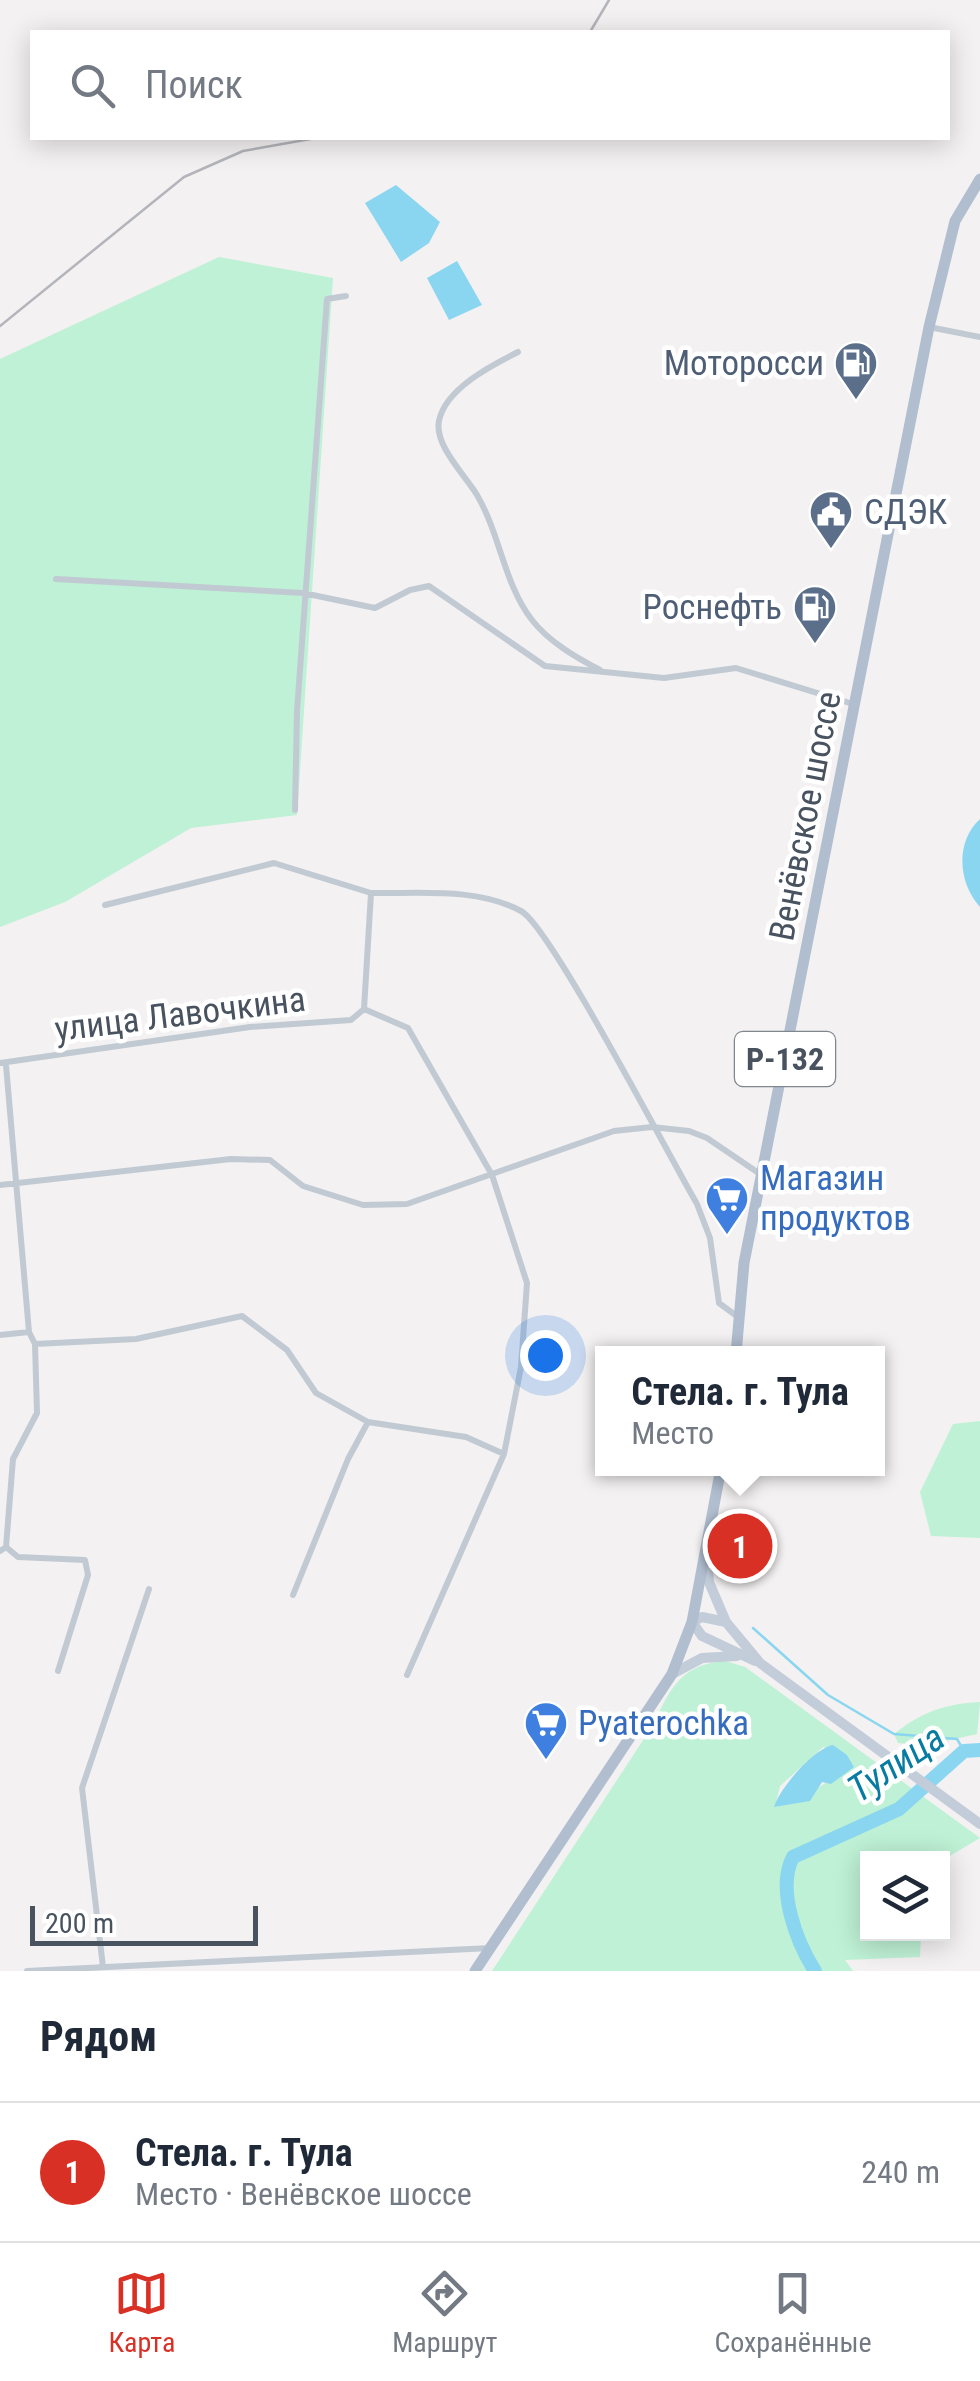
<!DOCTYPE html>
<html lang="ru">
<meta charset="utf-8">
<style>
body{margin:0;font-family:"Roboto Condensed",sans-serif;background:#f2f2f3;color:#1f2937}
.controls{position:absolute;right:30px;bottom:30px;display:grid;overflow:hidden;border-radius:0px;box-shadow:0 5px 25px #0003}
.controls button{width:90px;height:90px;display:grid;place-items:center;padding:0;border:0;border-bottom:2px solid #e0e1e3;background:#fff;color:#1f2937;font:50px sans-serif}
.scale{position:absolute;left:30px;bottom:25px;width:228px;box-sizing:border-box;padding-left:10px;border:5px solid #48535f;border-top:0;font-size:28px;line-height:35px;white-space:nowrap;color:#48535f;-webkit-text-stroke:8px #fff;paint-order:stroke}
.you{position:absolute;left:545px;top:1355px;width:35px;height:35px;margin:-25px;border:8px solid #fff;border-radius:50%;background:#1a73e8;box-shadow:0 0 0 15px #1a73e833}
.badge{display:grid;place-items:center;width:65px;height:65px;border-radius:50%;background:#d93025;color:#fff;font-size:32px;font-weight:700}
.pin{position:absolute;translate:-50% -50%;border:5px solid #fff;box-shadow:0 2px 10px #0006}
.popup{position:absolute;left:595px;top:1346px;width:290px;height:130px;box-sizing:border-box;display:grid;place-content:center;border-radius:0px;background:#fff;filter:drop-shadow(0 2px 8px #0005);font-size:32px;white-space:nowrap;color:#747a83}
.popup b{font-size:38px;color:#1f2937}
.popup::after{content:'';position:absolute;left:50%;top:100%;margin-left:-20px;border:20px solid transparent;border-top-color:#fff}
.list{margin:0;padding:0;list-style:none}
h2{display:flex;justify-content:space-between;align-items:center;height:130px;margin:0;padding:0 40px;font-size:42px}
h2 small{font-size:32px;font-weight:400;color:#747a83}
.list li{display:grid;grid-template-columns:65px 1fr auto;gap:30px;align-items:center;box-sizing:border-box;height:140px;padding:0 40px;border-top:2px solid #e0e1e3}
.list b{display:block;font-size:38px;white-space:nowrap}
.list p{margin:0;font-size:32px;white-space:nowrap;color:#747a83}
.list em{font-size:32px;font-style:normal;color:#747a83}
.icon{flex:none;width:55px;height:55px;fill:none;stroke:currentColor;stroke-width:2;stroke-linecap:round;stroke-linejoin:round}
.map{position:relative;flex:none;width:980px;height:1971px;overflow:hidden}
.search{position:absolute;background:#fff;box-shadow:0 5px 25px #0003;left:30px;right:30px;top:30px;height:110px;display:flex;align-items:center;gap:25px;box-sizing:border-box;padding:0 35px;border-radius:0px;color:#747a83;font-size:38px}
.sheet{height:270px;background:#fff}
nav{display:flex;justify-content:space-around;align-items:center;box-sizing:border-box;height:140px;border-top:2px solid #e0e1e3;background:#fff;font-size:28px;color:#747a83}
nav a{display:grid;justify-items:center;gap:5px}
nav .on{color:#d93025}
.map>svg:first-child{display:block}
</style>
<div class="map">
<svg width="980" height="1971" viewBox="0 0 980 1971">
<rect width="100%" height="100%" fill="#f3f1f1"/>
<path fill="#bef1d5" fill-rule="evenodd" d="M219,257L333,278L297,815L191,828L65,902L0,927V359Z
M980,1421V1538L931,1536L920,1492L953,1424Z
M725,1661L745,1667L980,1838L943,1860L868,1858V1934H921L920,1957L845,1960L853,1971H492L653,1725C670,1689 681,1664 725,1661ZM823,1747L847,1755L853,1767C827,1780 803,1801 775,1807L780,1786Z
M980,1702L977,1734L923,1746L898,1743L894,1734C922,1712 944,1704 980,1702Z"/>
<path fill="#8ad6f0" d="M396,185L440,222L429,243L401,262L365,203Z
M457,261L482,305L449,320L427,278Z
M980,819V907C958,883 955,842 980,819Z
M833,1745L847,1755L854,1767L831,1784L822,1782L810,1801L774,1807C780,1788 813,1749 833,1745Z"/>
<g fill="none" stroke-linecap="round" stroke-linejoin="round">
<path stroke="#8ad6f0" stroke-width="2.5" d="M753,1628L828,1695L894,1734L957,1739L964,1751"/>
<path stroke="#8ad6f0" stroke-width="14" d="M815,1971C797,1943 776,1889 793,1857L899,1809L964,1751L980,1750"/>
<path stroke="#c1cad3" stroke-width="6" d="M929,327L980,337
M518,352C492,365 445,389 439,421C434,445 465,475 477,495C500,534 504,584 532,620C549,642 577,658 600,670
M56,579L303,593L375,608L410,590L429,586L545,666L664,678L736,668L853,704
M295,810L297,711L327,299L346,296
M105,905L274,863L371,893
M364,1009L408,1028L492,1175L527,1283L521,1367L504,1454L407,1675
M364,1009L371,893C420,894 476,887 521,911C550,926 670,1158 697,1204L710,1238L719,1303L738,1317
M0,1063L250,1027L351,1020L364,1009
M0,1185L231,1159L270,1160L303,1186L363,1205L407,1204L614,1131L652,1127L689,1131L707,1138L760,1174
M0,1335L29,1332
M35,1344L136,1339L242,1316L287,1350L316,1393L368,1422L466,1437L504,1454
M6,1547L18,1557L85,1560L88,1575L58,1671
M0,1551L6,1547L13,1459L37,1413L35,1344L29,1332L6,1065
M293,1595L348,1459L368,1422
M103,1967L82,1788L149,1589
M27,1971L490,1948"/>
<path stroke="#c3cdda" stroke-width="10" d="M707,1557L709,1582L726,1622L760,1663L980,1824
M726,1622L702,1617L692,1622L702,1636L755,1661
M672,1674L702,1658L737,1656"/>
<path stroke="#b0bed0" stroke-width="11" d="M736,1354L744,1263L929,327L955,221L980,179
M475,1971L672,1674L692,1622L721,1468"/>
<path stroke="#b3b5bb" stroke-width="2.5" d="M590,32L609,0
M0,326L184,177L243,151L316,138"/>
</g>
<defs>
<g id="fuel-pin" transform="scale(2.25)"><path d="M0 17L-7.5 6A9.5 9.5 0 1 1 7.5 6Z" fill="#5c6f8a" stroke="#fff"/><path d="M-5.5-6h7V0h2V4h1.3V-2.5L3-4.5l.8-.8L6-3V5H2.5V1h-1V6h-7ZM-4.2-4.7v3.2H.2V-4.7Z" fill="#fff"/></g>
<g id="civic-pin" transform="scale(2.25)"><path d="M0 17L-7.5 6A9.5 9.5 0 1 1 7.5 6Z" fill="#5c6f8a" stroke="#fff"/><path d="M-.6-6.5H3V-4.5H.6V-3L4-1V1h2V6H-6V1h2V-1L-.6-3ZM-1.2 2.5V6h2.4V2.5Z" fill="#fff"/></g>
<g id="supermarket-pin" transform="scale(2.25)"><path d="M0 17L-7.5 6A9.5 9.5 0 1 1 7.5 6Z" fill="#3f7fe0" stroke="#fff"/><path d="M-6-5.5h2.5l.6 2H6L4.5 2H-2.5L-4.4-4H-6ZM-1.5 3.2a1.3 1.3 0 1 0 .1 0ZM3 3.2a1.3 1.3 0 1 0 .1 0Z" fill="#fff"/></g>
</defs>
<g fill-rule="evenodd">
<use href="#fuel-pin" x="856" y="363"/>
<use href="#civic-pin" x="831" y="512"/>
<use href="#fuel-pin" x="815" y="607"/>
<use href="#supermarket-pin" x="727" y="1198"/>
<use href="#supermarket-pin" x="546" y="1723"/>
</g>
<g text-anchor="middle" stroke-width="9" stroke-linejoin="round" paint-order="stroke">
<rect fill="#fff" stroke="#7f878f" stroke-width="2.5" x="735" y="1032" width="100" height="54" rx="8"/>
<g font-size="32" font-weight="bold" fill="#48535f">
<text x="785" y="1070">Р-132</text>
</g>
<g font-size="35" fill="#4e5e75" stroke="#fff" text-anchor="end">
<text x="824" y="375">Моторосси</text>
<text x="864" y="524" text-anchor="start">СДЭК</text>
<text x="782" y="619">Роснефть</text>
</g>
<g font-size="35" fill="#48535f" stroke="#fff">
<text transform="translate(805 816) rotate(-79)" y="12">Венёвское шоссе</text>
<text transform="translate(180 1014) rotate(-7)" y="12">улица Лавочкина</text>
</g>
<g font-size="35" fill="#366cbe" stroke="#fff" text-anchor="start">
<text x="760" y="1190">Магазин<tspan x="760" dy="40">продуктов</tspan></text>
<text x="578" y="1735">Pyaterochka</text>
</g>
<g font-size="38" font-style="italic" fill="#087ba3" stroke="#fff">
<text transform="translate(896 1763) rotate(-34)" y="13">Тулица</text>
</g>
</g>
</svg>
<div class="controls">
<button><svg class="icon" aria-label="layers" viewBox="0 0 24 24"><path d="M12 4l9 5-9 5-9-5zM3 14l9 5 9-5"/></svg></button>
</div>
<div class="scale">200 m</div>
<div class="you"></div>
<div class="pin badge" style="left:740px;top:1546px">1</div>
<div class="popup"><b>Стела. г. Тула</b>Место</div>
<div class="search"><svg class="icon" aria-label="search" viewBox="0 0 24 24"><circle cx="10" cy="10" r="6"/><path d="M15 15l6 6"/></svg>Поиск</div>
</div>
<section class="sheet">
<h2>Рядом<small></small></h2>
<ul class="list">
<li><span class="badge">1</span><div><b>Стела. г. Тула</b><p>Место · Венёвское шоссе</p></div><em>240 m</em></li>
</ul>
</section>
<nav>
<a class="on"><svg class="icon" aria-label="map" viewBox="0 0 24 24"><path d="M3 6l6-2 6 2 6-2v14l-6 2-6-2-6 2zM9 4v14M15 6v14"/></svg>Карта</a>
<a><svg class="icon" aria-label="directions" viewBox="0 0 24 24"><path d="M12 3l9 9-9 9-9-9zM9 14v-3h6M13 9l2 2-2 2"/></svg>Маршрут</a>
<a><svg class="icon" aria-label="saved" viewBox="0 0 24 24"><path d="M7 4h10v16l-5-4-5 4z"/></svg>Сохранённые</a>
</nav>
